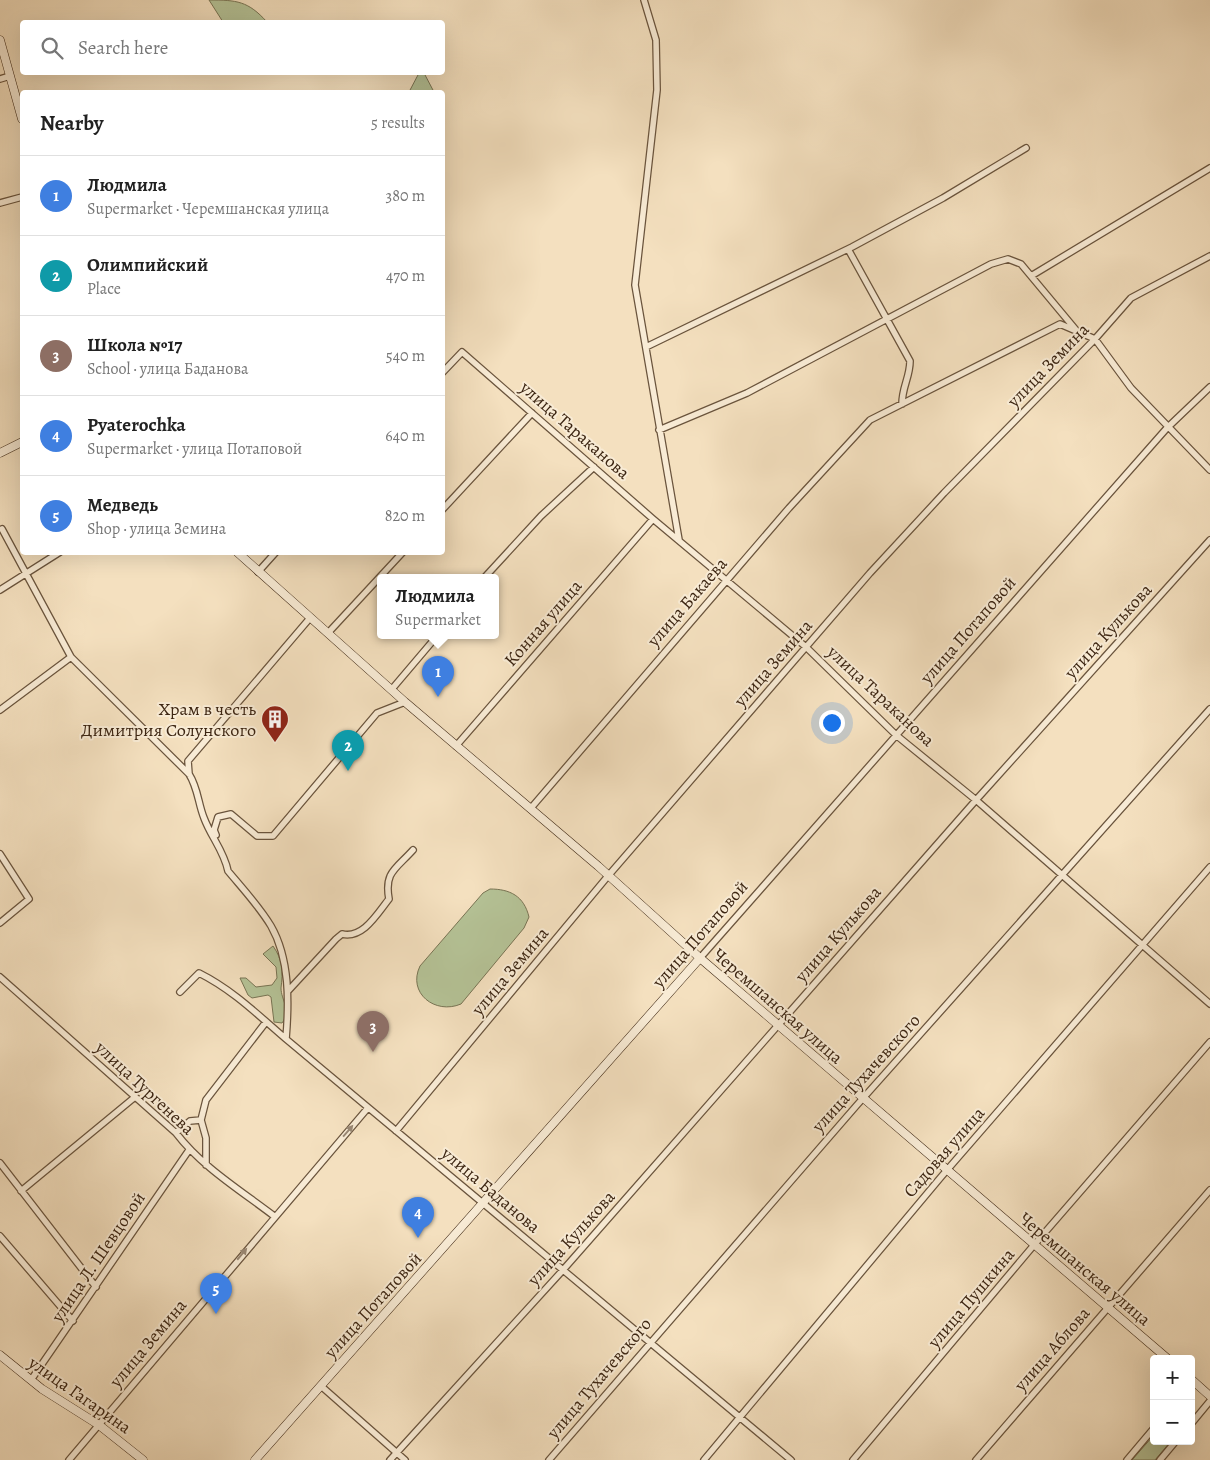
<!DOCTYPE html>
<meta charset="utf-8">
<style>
body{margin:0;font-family:Alegreya,serif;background:#f6f6f6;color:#222}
.controls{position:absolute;right:15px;bottom:15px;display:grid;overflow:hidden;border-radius:5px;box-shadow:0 5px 20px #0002}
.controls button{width:45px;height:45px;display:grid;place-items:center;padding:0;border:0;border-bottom:1px solid #e0e0e0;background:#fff;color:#222;font:25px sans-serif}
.you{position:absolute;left:831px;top:722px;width:18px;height:18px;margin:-12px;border:4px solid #fff;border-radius:50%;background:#1a73e8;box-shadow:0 0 0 8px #1a73e833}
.badge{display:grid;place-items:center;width:32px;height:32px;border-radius:50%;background:#b45309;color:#fff;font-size:16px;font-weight:700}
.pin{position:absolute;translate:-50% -41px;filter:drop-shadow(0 1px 2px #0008)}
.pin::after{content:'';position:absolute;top:26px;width:18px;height:15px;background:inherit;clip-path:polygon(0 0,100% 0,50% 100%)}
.popup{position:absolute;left:377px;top:574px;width:122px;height:65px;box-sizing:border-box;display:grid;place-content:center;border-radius:5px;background:#fff;filter:drop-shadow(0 1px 4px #0005);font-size:16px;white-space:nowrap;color:#767676}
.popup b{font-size:19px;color:#222}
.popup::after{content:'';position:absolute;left:50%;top:100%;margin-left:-10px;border:10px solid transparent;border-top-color:#fff}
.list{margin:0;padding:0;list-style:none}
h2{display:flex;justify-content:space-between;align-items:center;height:65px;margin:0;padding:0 20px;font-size:21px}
h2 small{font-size:16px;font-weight:400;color:#767676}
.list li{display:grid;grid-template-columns:32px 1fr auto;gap:15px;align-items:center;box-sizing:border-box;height:80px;padding:0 20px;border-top:1px solid #e0e0e0}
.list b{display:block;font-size:19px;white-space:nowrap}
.list p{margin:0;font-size:16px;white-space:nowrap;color:#767676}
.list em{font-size:16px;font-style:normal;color:#767676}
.icon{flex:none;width:28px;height:28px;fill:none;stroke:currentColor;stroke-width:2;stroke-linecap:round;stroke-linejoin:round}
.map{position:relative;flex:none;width:1210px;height:1460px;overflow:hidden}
.search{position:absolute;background:#fff;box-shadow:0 5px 20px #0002;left:20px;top:20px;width:425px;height:55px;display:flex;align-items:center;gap:12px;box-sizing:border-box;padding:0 18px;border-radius:5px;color:#767676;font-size:19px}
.panel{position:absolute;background:#fff;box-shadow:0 5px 20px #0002;left:20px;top:90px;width:425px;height:465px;border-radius:5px}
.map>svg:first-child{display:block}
</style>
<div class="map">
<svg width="1210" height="1460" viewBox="0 0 1210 1460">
<rect width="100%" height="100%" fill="#f4e0bf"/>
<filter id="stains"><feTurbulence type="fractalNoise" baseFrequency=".004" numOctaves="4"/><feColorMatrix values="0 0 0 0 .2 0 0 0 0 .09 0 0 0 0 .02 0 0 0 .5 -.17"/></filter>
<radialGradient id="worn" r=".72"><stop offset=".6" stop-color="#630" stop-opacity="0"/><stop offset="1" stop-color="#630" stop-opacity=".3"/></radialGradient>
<path fill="#b5c397" stroke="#787454" d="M209,0C237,0 248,1 267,22H223Z
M419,73H424L434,92H409Z
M490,889C510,889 524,896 529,917L524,928L461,1004C435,1015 407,993 420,966L483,893Z
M273,946C283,960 283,972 281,988C281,1000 292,1011 282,1023L274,1022L271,997L268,995L252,998L248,995L240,978H246L256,987L272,985L277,978L276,967L263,954Z
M1154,1435V1441H1171L1155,1460H1132Z"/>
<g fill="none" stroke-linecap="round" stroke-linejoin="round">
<g stroke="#6a543d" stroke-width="8">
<path id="street" d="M644,0L656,40L657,90L635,285L679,540
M0,79L10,76
M0,203L22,197
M848,249L910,361C910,377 902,387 902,404
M1031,276L1210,168
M646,347L852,247L943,198L1026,148
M442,373L462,352L653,519L806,647L896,735L976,800L1210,1004
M659,430L747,393L991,264L1008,259L1021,264L1076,330
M442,510L532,413
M2,529L71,657L189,774C198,788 198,803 204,818C211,837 224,851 228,871C243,889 259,906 271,926C290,959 289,1003 286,1039L791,1460
M258,572L276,552
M484,578L541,516L594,467
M0,590L60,552
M328,633L403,552
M392,689L437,636
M0,710L71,657
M456,746L653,519
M189,774L188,761L310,618
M531,808L789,508L870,420L1060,324L1095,339L1131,388L1210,470
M216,835L214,830L218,817L231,814L257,836H273L377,713L405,702
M0,854L29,899L0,923
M700,958L1167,428L1210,387
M0,977L176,1133C202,1167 240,1190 274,1216
M288,991L336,939L342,934C363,939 377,914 389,899C384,872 396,869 413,850
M180,992L199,973C233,990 258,1015 286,1039
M396,1131L608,876L870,573L944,493L1095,339L1131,298L1210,256
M176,1133L190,1121L201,1120
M0,1163L96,1287
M206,1165V1138L201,1120L206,1100L266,1022
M21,1191L135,1097
M0,1236L73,1321
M31,1380L189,1150
M321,1386L405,1460
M1191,1424L1210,1401
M69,1460L367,1109
M390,1460L563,1270L976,800L1210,540
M549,1460L857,1105L1210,709
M704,1460L941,1177L1210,867
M853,1460L1034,1245L1210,1042
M976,1460L1210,1190
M1127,1460L1154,1428
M1160,1460L1176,1441"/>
</g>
<g stroke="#3c2512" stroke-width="9">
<path id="secondary" d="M0,40L22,119
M0,453L22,442
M237,552L405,702L598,866L700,958L1168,1359
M0,1355L42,1389L99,1425L143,1460
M1191,1379L1210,1396
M255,1460L700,958"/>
</g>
<use href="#street" stroke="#f8ebd5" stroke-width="5.5"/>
<use href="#secondary" stroke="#f8ebd5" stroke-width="8"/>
</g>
<defs><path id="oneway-solid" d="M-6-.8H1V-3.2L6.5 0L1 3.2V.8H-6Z" transform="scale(1.25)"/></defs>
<g fill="#9a8874">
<use href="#oneway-solid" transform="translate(348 1131) rotate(-49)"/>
<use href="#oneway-solid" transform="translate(242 1254) rotate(-50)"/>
</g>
<defs>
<g id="building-pin" transform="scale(1.4375)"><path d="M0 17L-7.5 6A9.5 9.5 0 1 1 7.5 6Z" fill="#8f2418" stroke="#f8ebd5"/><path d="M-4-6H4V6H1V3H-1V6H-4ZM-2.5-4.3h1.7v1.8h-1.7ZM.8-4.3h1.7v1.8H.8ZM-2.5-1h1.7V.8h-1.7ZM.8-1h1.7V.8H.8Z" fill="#fff"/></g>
</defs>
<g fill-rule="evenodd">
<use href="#building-pin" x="275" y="719"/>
</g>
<g text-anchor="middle" stroke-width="4" stroke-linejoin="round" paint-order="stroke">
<g font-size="18" fill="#3c2512" stroke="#f8ebd5">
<text transform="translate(1048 365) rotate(-46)" y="6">улица Земина</text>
<text transform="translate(575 430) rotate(41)" y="6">улица Тараканова</text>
<text transform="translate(687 602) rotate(-49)" y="6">улица Бакаева</text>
<text transform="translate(543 623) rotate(-49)" y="6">Конная улица</text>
<text transform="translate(968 630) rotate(-49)" y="6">улица Потаповой</text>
<text transform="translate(1108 631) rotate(-48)" y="6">улица Кулькова</text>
<text transform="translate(773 663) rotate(-49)" y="6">улица Земина</text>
<text transform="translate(881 696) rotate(43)" y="6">улица Тараканова</text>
<text transform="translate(700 934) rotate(-49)" y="6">улица Потаповой</text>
<text transform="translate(838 934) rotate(-49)" y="6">улица Кулькова</text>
<text transform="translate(510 971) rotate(-50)" y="6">улица Земина</text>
<text transform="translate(778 1006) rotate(41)" y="6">Черемшанская улица</text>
<text transform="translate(866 1073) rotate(-48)" y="6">улица Тухачевского</text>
<text transform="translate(145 1088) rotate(43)" y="6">улица Тургенева</text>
<text transform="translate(944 1152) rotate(-49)" y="6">Садовая улица</text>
<text transform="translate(491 1190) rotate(40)" y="6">улица Баданова</text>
<text transform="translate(571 1238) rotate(-48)" y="6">улица Кулькова</text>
<text transform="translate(98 1257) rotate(-56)" y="6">улица Л. Шевцовой</text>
<text transform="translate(1085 1269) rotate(40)" y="6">Черемшанская улица</text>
<text transform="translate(971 1298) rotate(-50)" y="6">улица Пушкина</text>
<text transform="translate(373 1305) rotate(-48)" y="6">улица Потаповой</text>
<text transform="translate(148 1343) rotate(-50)" y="6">улица Земина</text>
<text transform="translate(1052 1349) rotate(-49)" y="6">улица Аблова</text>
<text transform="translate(599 1378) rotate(-50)" y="6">улица Тухачевского</text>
<text transform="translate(80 1395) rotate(35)" y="6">улица Гагарина</text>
</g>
<g font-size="18" fill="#3c2512" stroke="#f8ebd5" text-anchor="end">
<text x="256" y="715">Храм в честь<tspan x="256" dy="21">Димитрия Солунского</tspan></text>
</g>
</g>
<rect width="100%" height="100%" filter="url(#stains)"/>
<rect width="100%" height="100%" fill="url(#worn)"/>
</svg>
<div class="controls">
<button>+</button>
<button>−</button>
</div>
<div class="you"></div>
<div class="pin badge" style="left:438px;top:697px;background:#3f7fe0">1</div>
<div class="popup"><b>Людмила</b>Supermarket</div>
<div class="pin badge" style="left:348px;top:771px;background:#0f9aa8">2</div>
<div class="pin badge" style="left:373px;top:1052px;background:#8d6e63">3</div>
<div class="pin badge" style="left:418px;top:1238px;background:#3f7fe0">4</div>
<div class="pin badge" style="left:216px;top:1314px;background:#3f7fe0">5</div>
<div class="search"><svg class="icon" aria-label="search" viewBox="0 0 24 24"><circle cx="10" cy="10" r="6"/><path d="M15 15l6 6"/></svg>Search here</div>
<section class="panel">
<h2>Nearby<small>5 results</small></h2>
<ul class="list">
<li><span class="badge" style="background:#3f7fe0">1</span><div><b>Людмила</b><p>Supermarket · Черемшанская улица</p></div><em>380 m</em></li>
<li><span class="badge" style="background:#0f9aa8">2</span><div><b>Олимпийский</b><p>Place</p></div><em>470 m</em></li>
<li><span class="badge" style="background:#8d6e63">3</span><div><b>Школа №17</b><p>School · улица Баданова</p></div><em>540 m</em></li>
<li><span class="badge" style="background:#3f7fe0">4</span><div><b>Pyaterochka</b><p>Supermarket · улица Потаповой</p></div><em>640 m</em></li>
<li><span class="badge" style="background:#3f7fe0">5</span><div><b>Медведь</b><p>Shop · улица Земина</p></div><em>820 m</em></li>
</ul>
</section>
</div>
